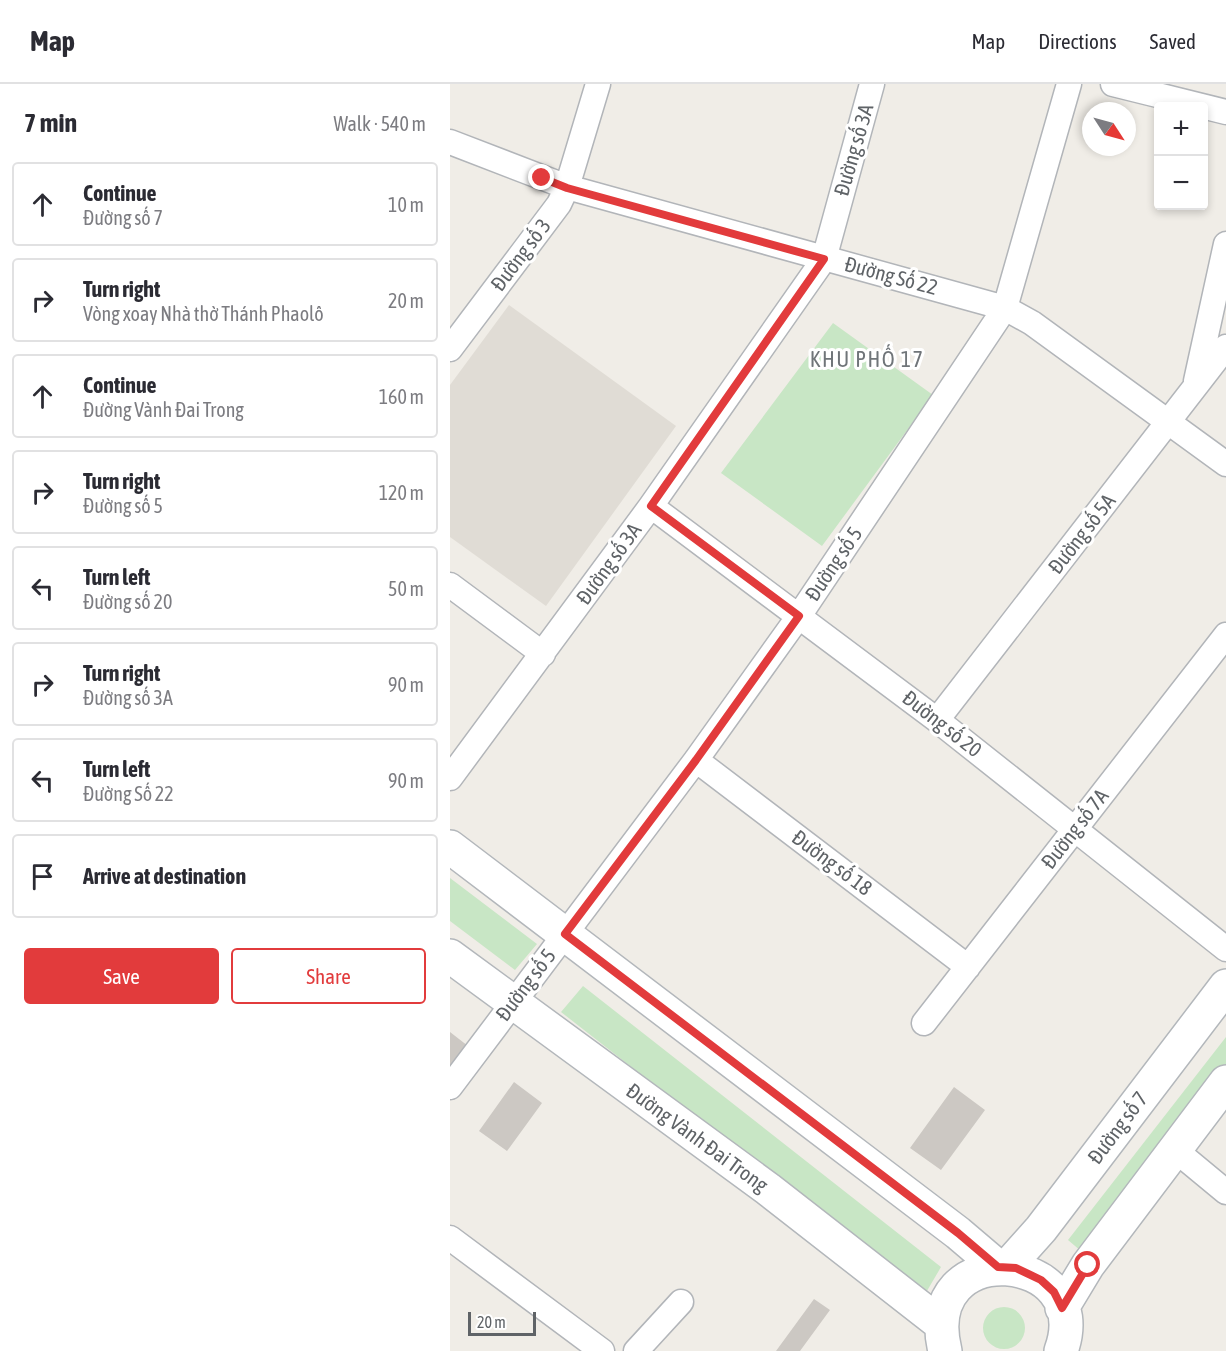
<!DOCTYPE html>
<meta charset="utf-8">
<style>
body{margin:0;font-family:"Asap Condensed",sans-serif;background:#f7f7f7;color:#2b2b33}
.controls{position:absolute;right:18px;top:18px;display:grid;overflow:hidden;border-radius:6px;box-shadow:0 3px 9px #0003}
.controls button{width:54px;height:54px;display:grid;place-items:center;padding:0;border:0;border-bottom:2px solid #e1e1e2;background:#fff;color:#2b2b33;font:30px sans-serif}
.compass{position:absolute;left:632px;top:18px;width:54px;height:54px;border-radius:50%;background:#fff;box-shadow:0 3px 9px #0003;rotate:126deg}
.scale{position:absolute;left:18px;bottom:15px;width:68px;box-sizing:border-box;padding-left:6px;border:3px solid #5f6367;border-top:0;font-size:16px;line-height:21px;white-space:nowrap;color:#5f6367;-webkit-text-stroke:4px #fff;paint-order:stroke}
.stop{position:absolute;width:18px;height:18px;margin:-14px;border:4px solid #e23b3c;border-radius:50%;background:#fff}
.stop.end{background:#e23b3c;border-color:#fff;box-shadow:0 2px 6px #0008}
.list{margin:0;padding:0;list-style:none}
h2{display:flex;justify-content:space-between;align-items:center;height:78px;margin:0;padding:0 24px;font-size:26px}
h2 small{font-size:20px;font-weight:400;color:#7c7c81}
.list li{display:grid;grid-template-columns:39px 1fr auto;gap:18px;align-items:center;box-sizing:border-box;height:84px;margin:0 12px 12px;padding:0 12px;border:2px solid #e1e1e2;border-radius:6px}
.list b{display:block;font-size:22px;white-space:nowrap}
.list p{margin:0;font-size:20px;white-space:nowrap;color:#7c7c81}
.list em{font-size:20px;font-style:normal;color:#7c7c81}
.actions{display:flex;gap:12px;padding:18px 24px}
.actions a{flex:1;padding:14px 0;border:2px solid #e23b3c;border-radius:6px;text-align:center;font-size:21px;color:#e23b3c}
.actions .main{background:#e23b3c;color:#fff}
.icon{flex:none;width:33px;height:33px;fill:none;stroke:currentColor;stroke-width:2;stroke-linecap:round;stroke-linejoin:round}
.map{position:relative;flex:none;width:776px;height:1267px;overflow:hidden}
header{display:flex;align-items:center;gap:36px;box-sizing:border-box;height:84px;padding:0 30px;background:#fff;border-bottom:2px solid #e1e1e2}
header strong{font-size:28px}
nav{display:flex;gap:33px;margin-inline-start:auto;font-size:21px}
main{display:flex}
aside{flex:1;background:#fff}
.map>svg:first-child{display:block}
</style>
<header>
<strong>Map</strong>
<nav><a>Map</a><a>Directions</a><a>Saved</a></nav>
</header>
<main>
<aside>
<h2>7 min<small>Walk · 540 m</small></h2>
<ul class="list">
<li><svg class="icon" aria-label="ahead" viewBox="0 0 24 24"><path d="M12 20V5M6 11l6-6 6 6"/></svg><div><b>Continue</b><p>Đường số 7</p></div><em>10 m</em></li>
<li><svg class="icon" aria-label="right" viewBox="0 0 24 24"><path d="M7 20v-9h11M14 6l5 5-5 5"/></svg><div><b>Turn right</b><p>Vòng xoay Nhà thờ Thánh Phaolô</p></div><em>20 m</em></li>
<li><svg class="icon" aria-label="ahead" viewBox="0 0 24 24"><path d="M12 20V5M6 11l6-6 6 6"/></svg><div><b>Continue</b><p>Đường Vành Đai Trong</p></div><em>160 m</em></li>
<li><svg class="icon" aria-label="right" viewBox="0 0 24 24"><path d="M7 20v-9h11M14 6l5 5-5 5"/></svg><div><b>Turn right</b><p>Đường số 5</p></div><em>120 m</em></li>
<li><svg class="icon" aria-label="left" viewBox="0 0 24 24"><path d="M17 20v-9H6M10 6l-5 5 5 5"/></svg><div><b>Turn left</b><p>Đường số 20</p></div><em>50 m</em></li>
<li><svg class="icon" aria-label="right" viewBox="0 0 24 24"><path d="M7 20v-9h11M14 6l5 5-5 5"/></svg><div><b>Turn right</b><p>Đường số 3A</p></div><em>90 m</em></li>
<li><svg class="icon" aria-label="left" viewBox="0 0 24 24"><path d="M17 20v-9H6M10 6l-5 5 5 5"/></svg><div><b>Turn left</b><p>Đường Số 22</p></div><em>90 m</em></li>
<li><svg class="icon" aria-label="arrive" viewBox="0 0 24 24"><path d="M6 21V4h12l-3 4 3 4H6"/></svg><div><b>Arrive at destination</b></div></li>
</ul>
<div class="actions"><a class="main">Save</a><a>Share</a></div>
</aside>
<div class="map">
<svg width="776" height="1267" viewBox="0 0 776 1267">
<rect width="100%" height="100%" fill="#f0ede7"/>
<path fill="#e0dcd5" d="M59,221L226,342L96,522L0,453V301Z"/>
<path fill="#c8e6c5" d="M383,239L483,311L372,462L271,389Z
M0,794L87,860L65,886L0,837Z
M133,902L491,1183L474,1212L111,928Z
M776,953V992L638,1173L618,1156Z
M533 1244a21 21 0 1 1 42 0a21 21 0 1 1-42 0Z"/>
<path fill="#ccc8c3" d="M0,948L18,962L0,986Z
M64,998L92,1019L57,1067L29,1047Z
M504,1003L535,1026L491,1086L460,1064Z
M364,1215L380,1226L350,1267H326Z"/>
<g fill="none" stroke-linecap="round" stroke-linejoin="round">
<g stroke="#b2b5b9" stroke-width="27">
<path id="street" d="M663,0L776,28
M0,58L117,103L555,224L582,239L776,380
M0,265L109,120L117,103L148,0
M746,297L776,160
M201,422L487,636L776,865
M0,501L93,570
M487,636L776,263
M246,676L518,883
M0,694L201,422L374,175L422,0
M474,939L776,551
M0,1003L246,676L349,532L555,224L619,0
M724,1065L776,1108
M0,1154L152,1267
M186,1267L231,1218"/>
</g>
<g stroke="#b3b7bb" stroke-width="36">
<path id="secondary" d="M0,763L508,1149L548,1183
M0,872L318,1105L491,1240
M557,1183L591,1145L776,902
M612,1224L638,1181L776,998
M495,1267C466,1150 648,1165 611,1267"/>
</g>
<use href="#street" stroke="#fff" stroke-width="24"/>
<use href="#secondary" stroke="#fff" stroke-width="33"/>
</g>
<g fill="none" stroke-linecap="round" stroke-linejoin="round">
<path stroke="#e23b3c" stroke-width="8" d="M92,94L117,104L374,175L201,422L349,532L246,676L115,850L508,1149L548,1183L566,1184L591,1196L604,1208L612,1224L638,1181"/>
</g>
<g text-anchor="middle" stroke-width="6" stroke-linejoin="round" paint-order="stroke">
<g font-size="21" fill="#5f6367" stroke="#fff">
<text transform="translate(404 66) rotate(-74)" y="7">Đường số 3A</text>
<text transform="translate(71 171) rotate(-53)" y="7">Đường số 3</text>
<text transform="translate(441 192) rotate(15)" y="7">Đường Số 22</text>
<text transform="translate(632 450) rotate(-52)" y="7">Đường số 5A</text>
<text transform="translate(159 480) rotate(-54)" y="7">Đường số 3A</text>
<text transform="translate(384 480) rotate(-56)" y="7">Đường số 5</text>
<text transform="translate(492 640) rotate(38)" y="7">Đường số 20</text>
<text transform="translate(625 745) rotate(-52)" y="7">Đường số 7A</text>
<text transform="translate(382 779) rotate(37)" y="7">Đường số 18</text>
<text transform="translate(76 901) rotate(-53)" y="7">Đường số 5</text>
<text transform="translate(668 1044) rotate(-53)" y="7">Đường số 7</text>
<text transform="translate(247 1054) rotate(36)" y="7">Đường Vành Đai Trong</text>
</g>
<g font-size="22" letter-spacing="1.5" fill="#707579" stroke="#fff">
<text x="417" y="283">KHU PHỐ 17</text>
</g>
</g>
</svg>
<div class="controls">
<button>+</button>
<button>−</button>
</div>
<svg class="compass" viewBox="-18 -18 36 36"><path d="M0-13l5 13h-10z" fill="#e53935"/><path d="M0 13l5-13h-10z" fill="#7c7c81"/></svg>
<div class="scale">20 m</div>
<div class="stop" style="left:638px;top:1181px"></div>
<div class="stop end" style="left:92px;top:94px"></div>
</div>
</main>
